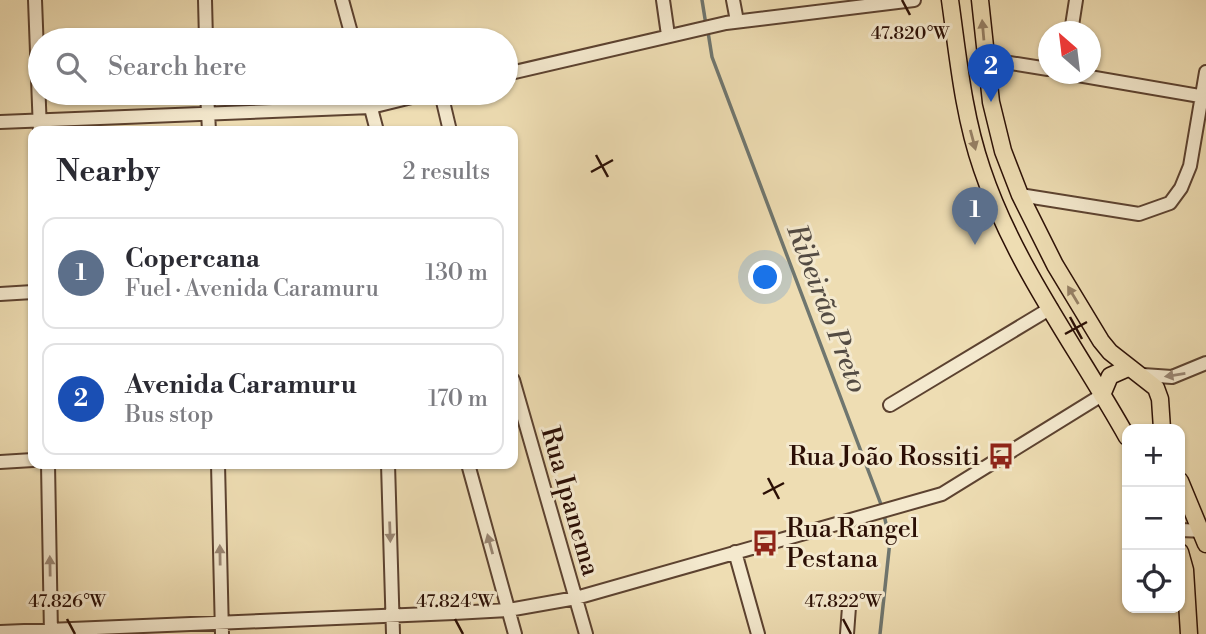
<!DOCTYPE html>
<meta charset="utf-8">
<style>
body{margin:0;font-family:"Libre Bodoni",serif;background:#f7f7f7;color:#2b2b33}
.controls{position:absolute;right:21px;bottom:21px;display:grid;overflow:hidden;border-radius:14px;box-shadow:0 2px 5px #0004}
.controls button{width:63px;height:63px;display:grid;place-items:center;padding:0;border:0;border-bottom:2px solid #e1e1e2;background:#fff;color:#2b2b33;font:35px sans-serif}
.compass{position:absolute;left:1038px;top:21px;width:63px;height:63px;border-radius:50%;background:#fff;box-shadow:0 2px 5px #0004;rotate:332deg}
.you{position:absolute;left:766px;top:278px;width:24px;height:24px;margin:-18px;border:5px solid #fff;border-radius:50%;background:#1a73e8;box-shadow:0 0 0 10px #1a73e833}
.badge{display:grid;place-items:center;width:46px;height:46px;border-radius:50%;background:#0b8043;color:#fff;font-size:23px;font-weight:700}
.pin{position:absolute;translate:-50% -58px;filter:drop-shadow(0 2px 4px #0008)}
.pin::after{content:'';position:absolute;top:37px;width:24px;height:21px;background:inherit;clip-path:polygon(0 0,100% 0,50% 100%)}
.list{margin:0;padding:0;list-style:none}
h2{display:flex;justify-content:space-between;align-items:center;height:91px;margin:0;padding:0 28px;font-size:30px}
h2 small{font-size:23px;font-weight:400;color:#7c7c81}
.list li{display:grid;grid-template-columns:46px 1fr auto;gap:21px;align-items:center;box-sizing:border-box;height:112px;margin:0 14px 14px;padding:0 14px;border:2px solid #e1e1e2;border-radius:14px}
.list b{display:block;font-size:26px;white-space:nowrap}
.list p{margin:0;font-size:23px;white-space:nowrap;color:#7c7c81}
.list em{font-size:23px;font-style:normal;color:#7c7c81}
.icon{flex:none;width:38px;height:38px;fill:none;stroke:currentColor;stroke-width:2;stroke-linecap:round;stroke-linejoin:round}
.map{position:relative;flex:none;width:1206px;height:634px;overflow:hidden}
.search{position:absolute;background:#fff;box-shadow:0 2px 5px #0004;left:28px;top:28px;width:490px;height:77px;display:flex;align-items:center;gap:18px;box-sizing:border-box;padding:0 24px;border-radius:38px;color:#7c7c81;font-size:26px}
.panel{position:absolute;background:#fff;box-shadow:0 2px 5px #0004;left:28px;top:126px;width:490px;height:343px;border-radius:14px}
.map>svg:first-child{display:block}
</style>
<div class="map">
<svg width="1206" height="634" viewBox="0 0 1206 634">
<rect width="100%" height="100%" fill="#eeddb3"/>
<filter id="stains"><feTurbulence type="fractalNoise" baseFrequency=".00286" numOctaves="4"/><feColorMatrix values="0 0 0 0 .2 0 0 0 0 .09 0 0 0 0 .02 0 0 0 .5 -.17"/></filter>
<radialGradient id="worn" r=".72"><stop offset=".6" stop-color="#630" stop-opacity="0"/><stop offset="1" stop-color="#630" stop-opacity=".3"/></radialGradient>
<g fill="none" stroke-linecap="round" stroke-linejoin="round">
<path stroke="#6f766f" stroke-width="3.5" d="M702,0L706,25
M708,32L712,57L882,507
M880,634L890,541L884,515"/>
<g stroke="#5c4230" stroke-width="16">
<path id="minor" d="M35,0L40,131
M205,0L206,40
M342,0L353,40
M663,0L668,35
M733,0L737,21
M1071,32L1076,0
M985,59L1048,69
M506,74L726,23L914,0
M1072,74L1206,97
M207,93L209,131
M367,93L377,131
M441,93L450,131
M0,122L371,107L428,93
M1020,195L1139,214L1170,203L1181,188L1190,166L1206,72
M0,294L33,292
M1143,375L1172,377L1206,363
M513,380L586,634
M890,405L1051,308
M0,462L33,460
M48,464L51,634
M218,464L222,634
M388,464L393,634
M468,464L515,634
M1180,530L1206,531
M735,552L758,634
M0,632L454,613L508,610L576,598L942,494L1102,395
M847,634L849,607"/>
</g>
<g stroke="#2b0f05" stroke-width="19">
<path id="major" d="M950,0C958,56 963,114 982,169C1014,265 1078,349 1127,437
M980,0L991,102L1003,151L1020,195L1055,265L1101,341L1110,352L1156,388L1160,399L1162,429
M1102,395L1110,376L1128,368
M1180,481L1206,544
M1180,552L1185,570L1189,634"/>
</g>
<use href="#minor" stroke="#f4e9ce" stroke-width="12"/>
<use href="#major" stroke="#eeddb3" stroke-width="16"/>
</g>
<defs><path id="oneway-solid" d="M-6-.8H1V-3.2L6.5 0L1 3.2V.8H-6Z" transform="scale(1.75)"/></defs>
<g fill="#968065">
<use href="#oneway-solid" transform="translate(983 30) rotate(-95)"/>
<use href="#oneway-solid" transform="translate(973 140) rotate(75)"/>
<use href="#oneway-solid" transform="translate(1073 295) rotate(-121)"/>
</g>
<g fill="#9a8774">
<use href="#oneway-solid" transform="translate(1175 375) rotate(171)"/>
<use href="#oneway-solid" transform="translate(390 532) rotate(88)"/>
<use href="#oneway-solid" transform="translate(490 544) rotate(-105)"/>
<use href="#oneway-solid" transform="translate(220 555) rotate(-91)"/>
<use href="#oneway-solid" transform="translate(50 566) rotate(-91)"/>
</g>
<path fill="none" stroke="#2b0f05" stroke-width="2.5" d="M902,0L910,15M596,155L608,177M591,172L613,160M1070,317L1082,339M1065,334L1087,322M768,478L779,499M763,494L784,483M67,619L75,634M455,619L463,634M843,619L851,634"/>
<defs>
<g id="bus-bare" transform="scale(2.1)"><path d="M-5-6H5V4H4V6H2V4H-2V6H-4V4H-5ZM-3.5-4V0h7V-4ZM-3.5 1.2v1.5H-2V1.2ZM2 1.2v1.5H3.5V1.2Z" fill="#8f2418" stroke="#f4e9ce" stroke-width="2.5" paint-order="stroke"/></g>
</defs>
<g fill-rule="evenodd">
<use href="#bus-bare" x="1001" y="456"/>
<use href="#bus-bare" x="765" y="543"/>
</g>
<g text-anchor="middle" stroke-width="6" stroke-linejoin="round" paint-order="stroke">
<g font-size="26" fill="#2b0f05" stroke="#f4e9ce" text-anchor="end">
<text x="980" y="465">Rua João Rossiti</text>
<text x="786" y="537" text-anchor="start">Rua Rangel<tspan x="786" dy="30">Pestana</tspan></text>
</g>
<g font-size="26" fill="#2b0f05" stroke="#f4e9ce">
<text transform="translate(571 501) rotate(74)" y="9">Rua Ipanema</text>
</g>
<g font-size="28" font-style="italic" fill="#534b43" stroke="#f4e9ce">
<text transform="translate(828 308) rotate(69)" y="10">Ribeirão Preto</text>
</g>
</g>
<g font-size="18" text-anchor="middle" fill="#2b0f05" stroke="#f4e9ce" stroke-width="6" stroke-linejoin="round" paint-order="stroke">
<text x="910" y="39">47.820°W</text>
<text x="67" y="607">47.826°W</text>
<text x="455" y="607">47.824°W</text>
<text x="843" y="607">47.822°W</text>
</g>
<rect width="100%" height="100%" filter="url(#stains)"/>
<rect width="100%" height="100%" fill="url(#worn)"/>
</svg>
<div class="controls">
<button>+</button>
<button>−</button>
<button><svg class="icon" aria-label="locate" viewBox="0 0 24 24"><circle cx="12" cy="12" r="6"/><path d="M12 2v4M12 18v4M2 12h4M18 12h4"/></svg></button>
</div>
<svg class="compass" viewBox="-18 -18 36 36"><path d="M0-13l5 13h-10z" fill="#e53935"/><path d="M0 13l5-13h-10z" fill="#7c7c81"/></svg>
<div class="you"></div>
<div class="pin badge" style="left:975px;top:245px;background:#5c6f8a">1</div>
<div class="pin badge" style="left:991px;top:102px;background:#1a4fb4">2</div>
<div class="search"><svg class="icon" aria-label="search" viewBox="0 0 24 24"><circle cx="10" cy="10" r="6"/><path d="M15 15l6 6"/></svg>Search here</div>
<section class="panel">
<h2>Nearby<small>2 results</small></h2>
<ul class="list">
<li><span class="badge" style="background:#5c6f8a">1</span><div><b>Copercana</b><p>Fuel · Avenida Caramuru</p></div><em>130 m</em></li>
<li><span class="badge" style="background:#1a4fb4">2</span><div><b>Avenida Caramuru</b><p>Bus stop</p></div><em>170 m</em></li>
</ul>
</section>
</div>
